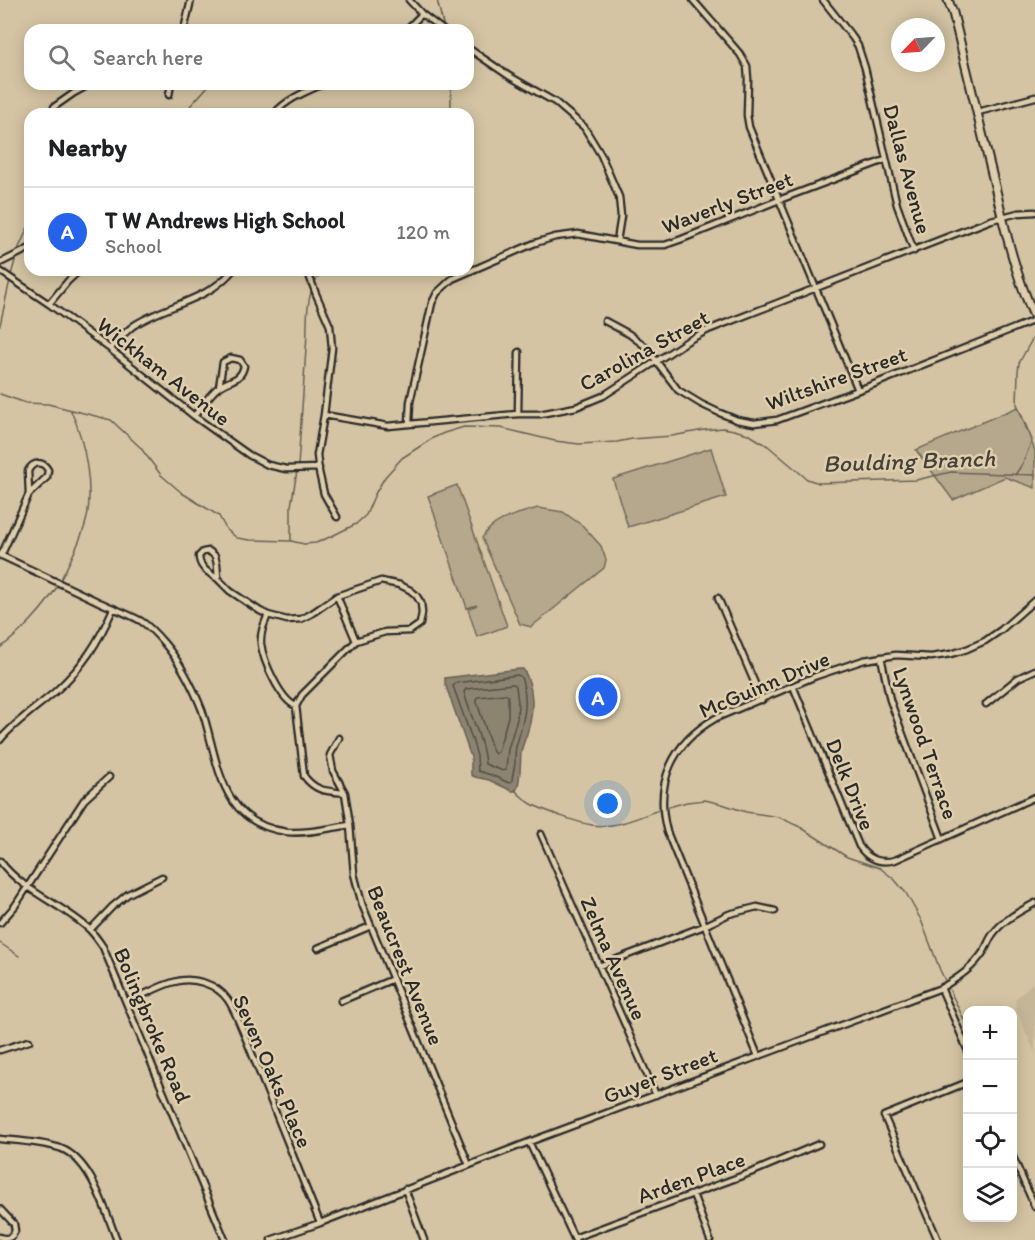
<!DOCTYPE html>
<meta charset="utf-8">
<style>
body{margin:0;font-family:Itim,sans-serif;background:#f2f2f2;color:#202124}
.controls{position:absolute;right:18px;bottom:18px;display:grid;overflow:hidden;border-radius:12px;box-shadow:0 3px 15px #0003}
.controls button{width:54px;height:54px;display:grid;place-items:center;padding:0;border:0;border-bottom:2px solid #e0e0e0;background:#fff;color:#202124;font:30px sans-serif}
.compass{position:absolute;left:891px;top:18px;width:54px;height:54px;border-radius:50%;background:#fff;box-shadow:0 3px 15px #0003;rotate:245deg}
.you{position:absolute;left:608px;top:804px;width:21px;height:21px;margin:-15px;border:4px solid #fff;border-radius:50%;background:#1a73e8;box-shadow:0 0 0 9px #1a73e833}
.badge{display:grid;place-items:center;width:39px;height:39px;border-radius:50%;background:#2563eb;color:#fff;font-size:20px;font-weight:700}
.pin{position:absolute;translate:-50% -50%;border:3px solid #fff;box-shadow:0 2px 6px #0006}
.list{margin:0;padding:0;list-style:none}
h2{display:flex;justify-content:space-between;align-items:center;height:78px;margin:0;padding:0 24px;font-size:26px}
h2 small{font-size:20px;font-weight:400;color:#757577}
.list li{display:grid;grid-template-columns:39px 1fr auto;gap:18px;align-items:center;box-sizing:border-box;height:90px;padding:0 24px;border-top:2px solid #e0e0e0}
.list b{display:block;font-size:22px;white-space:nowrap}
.list p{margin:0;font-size:20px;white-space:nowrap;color:#757577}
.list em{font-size:20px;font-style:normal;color:#757577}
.icon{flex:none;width:33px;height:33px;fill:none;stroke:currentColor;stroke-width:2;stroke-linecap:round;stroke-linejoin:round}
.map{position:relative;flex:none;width:1035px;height:1240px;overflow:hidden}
.search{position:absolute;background:#fff;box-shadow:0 3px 15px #0003;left:24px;top:24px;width:450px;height:66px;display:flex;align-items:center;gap:15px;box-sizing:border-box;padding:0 21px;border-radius:18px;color:#757577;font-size:22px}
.panel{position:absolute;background:#fff;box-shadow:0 3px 15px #0003;left:24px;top:108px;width:450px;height:168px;border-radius:18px}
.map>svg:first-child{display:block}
</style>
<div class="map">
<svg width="1035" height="1240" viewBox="0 0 1035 1240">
<rect width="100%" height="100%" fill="#d4c4a3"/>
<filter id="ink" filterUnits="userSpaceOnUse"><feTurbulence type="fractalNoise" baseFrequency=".0167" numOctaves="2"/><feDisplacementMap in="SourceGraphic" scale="12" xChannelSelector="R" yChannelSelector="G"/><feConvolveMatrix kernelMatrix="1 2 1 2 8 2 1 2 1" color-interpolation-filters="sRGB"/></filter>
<g filter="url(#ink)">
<path fill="#c5b698" d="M1035,981V1053L1016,1009L1015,999Z"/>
<path fill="#b5a88d" stroke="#706a5c" stroke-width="1.5" d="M1018,407L1035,451V488L1005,477L953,500L916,450Z
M711,448L726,497L628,527L613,479Z
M457,485L507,626L477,637L468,609L477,605L467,608L428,496Z
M538,508L563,512L583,526L601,546L606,560L604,568L531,627L520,624L482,538C492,519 518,514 538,508Z"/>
<path fill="#8d8371" stroke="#666055" stroke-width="1.5" d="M519,669H523C534,686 534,711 528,730C526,738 522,745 521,753C520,765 521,781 516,791H512L489,780L475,777L471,775V757L445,683V678Z"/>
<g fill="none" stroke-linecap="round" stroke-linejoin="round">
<path stroke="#524e47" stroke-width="1.5" d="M518,675L521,677C530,704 523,721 516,747C515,752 515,757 515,762C515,768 512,774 512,781L509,783L491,775L478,771L477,756L472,739L453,686L456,683Z
M513,684L516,686L518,703L517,719L508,749L506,769L503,771L485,764C483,739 470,716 464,692L466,689Z
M505,694L508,696V717L498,752L495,754L493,752L476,699L478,697Z"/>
<path stroke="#666055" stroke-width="1.5" d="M437,0L444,28
M183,114L210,84
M451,114V84
M17,252L30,223
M11,275L16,257
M314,284L317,278L325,270
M0,325L10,280
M0,394L26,403L48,404L111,420L140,447L161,475L182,493L219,516L226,529L237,538L250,540L291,541L304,544L316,543L332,536L356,524L366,515L375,494L385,477L402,458L433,438L444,433L464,427L501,428L555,441L579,444L617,442L632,439L672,436L704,430L723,428L734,430L748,434L768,446L807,479L819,483L916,480L951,472L1035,475
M298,466C301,427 303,388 306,349C308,328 305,309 312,289
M1015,475L1023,463L1032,440L1017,404L1018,372L1019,363L1035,334
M291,540V506L297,471
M60,581C69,563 79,545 85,525C95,493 85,441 71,411
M0,648C22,632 44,609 58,585
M515,790C529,805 537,807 555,814C567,818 579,823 592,825C615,829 639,817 661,809
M665,808L687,802L705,800L722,804L746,812L779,817L800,827L847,857L880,868L894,879L906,893L921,920L940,970L968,1028
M0,943L19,956"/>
<g stroke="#2b2b2b" stroke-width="9">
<path id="street" d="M409,0L422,14L443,30
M693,0L740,54L747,66L748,79L747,115L749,127L858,390
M823,0L853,38L858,46L865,68L897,205L914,251
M184,30L191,0
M406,30L422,14
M468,48L509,76L555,102L584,127L601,155L619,197L621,216L617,241
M169,95L171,84
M54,107L74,93L90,84
M978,112L1035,97
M274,114C287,99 305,92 323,84
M0,263L30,248
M309,270L310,278L316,294L330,326L332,348L324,415L317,455L319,472L324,494L337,517
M0,271L49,304L110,349L194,416L249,455L268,465L286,469L319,468
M49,304L68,281L80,270
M605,321L629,334L645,346L678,390L701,404L720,413L737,420L754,423L777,420L872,385L1035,320
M110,349C117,341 125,332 133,326C166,304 207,302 233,270
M518,414L519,352
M324,415L388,426L518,414H540L576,407L603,396L689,340L708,330L991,220L1018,213L1035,212
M194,416C201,408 211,392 219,387C230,379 241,381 244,366L240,360L231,358L223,362L219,387
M409,423L410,402L432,303L437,293L452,279L535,243L555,237L578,234L637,245H665L682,239L779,200L885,160
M0,555C32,570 63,585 95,600C109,607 127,613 141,621C149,626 158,636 164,643C180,662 193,687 202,710C219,761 218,823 287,832C307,834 330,828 350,825
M1,556L29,494L47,477L48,470C43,461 33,461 28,471L29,494
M218,579C209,573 199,568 199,556L203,552L209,551L215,556L217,564L218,579L230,591L260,611L268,615L287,620L301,619L311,614L337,596L381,581L400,585L410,590L416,595L421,603L422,613L420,624L410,631L385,632L356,641L302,695L296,706L304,776C316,792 327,791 345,793
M337,596L356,641
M718,598L762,700
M268,615C264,624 260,633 261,644C263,660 280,700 296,706
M881,657L890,700L942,839
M793,686L859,846C868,859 879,864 895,860L1035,797
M986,704L1018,678L1035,670
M339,738L330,755L333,771L345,793L350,825L354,874L362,904L469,1165
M0,740C16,721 38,707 57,690C84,665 98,643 113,609
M541,834L656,1095
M0,861C23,892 61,903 89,929C94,934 99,941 103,947L225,1240
M0,923L15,906L84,800L109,777
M90,930L112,907L128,894L162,877
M318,948L371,926
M599,966L704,926L729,914L757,907L775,911
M941,988L968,1051
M341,1001L393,979
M127,1002C143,996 158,986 174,982C193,976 217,984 228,1000C234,1009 238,1020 242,1029L320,1223
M0,1050L29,1041
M758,1056L667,832C654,783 672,743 716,718L816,676L864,660L896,655L931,657L951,654L967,649L985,641L1001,630L1035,600
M0,1139C20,1141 41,1142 60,1148C92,1160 105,1211 117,1240
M529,1142L575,1240
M1012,1155L1035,1207
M405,1189L424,1240
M693,1194L710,1240
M0,1209L14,1224L15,1231C12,1238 7,1240 0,1237
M574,1238L755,1171L819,1144
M271,1240L320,1223L529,1142L941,988C958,978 973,968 984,951C987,946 989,939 993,934C1003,920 1020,911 1035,903
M938,1240L884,1116L968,1082"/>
</g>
<g stroke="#2b2b2b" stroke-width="11">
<path id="secondary" d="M948,0L953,13C967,70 980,126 994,182C1005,229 1015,275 1035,318"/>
</g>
<use href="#street" stroke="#dfceab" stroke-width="4.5"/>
<use href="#secondary" stroke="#dfceab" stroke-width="7"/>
</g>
</g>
<g text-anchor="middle" stroke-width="5" stroke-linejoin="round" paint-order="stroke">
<g font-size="22" fill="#2b2b2b" stroke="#dfceab">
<text transform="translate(908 169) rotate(75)" y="8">Dallas Avenue</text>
<text transform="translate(727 202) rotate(-21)" y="8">Waverly Street</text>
<text transform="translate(644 350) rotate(-29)" y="8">Carolina Street</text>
<text transform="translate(164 371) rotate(38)" y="8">Wickham Avenue</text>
<text transform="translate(836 378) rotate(-20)" y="8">Wiltshire Street</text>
<text transform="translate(764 684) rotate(-23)" y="8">McGuinn Drive</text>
<text transform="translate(926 743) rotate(71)" y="8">Lynwood Terrace</text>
<text transform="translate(851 784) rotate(68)" y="8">Delk Drive</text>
<text transform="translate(614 958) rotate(66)" y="8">Zelma Avenue</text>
<text transform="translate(406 965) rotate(68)" y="8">Beaucrest Avenue</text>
<text transform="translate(153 1025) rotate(67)" y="8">Bolingbroke Road</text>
<text transform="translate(273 1071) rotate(66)" y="8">Seven Oaks Place</text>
<text transform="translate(660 1075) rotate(-21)" y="8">Guyer Street</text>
<text transform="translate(691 1177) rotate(-20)" y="8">Arden Place</text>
</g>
<g font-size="24" font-style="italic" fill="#44413c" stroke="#dfceab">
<text transform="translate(909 461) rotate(-2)" y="8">Boulding Branch</text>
</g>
</g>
</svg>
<div class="controls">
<button>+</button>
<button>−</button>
<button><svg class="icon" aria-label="locate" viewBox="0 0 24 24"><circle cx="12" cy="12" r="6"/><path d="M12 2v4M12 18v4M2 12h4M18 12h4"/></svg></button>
<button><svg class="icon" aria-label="layers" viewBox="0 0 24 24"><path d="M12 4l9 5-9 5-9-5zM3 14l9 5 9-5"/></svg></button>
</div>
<svg class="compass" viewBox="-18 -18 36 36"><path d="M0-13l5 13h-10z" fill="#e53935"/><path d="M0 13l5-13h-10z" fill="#757577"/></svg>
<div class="you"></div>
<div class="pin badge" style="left:598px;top:697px">A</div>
<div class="search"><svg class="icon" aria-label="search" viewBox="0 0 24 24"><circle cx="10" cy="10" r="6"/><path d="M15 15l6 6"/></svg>Search here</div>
<section class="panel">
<h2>Nearby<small></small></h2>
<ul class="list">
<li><span class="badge">A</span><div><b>T W Andrews High School</b><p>School</p></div><em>120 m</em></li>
</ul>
</section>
</div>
